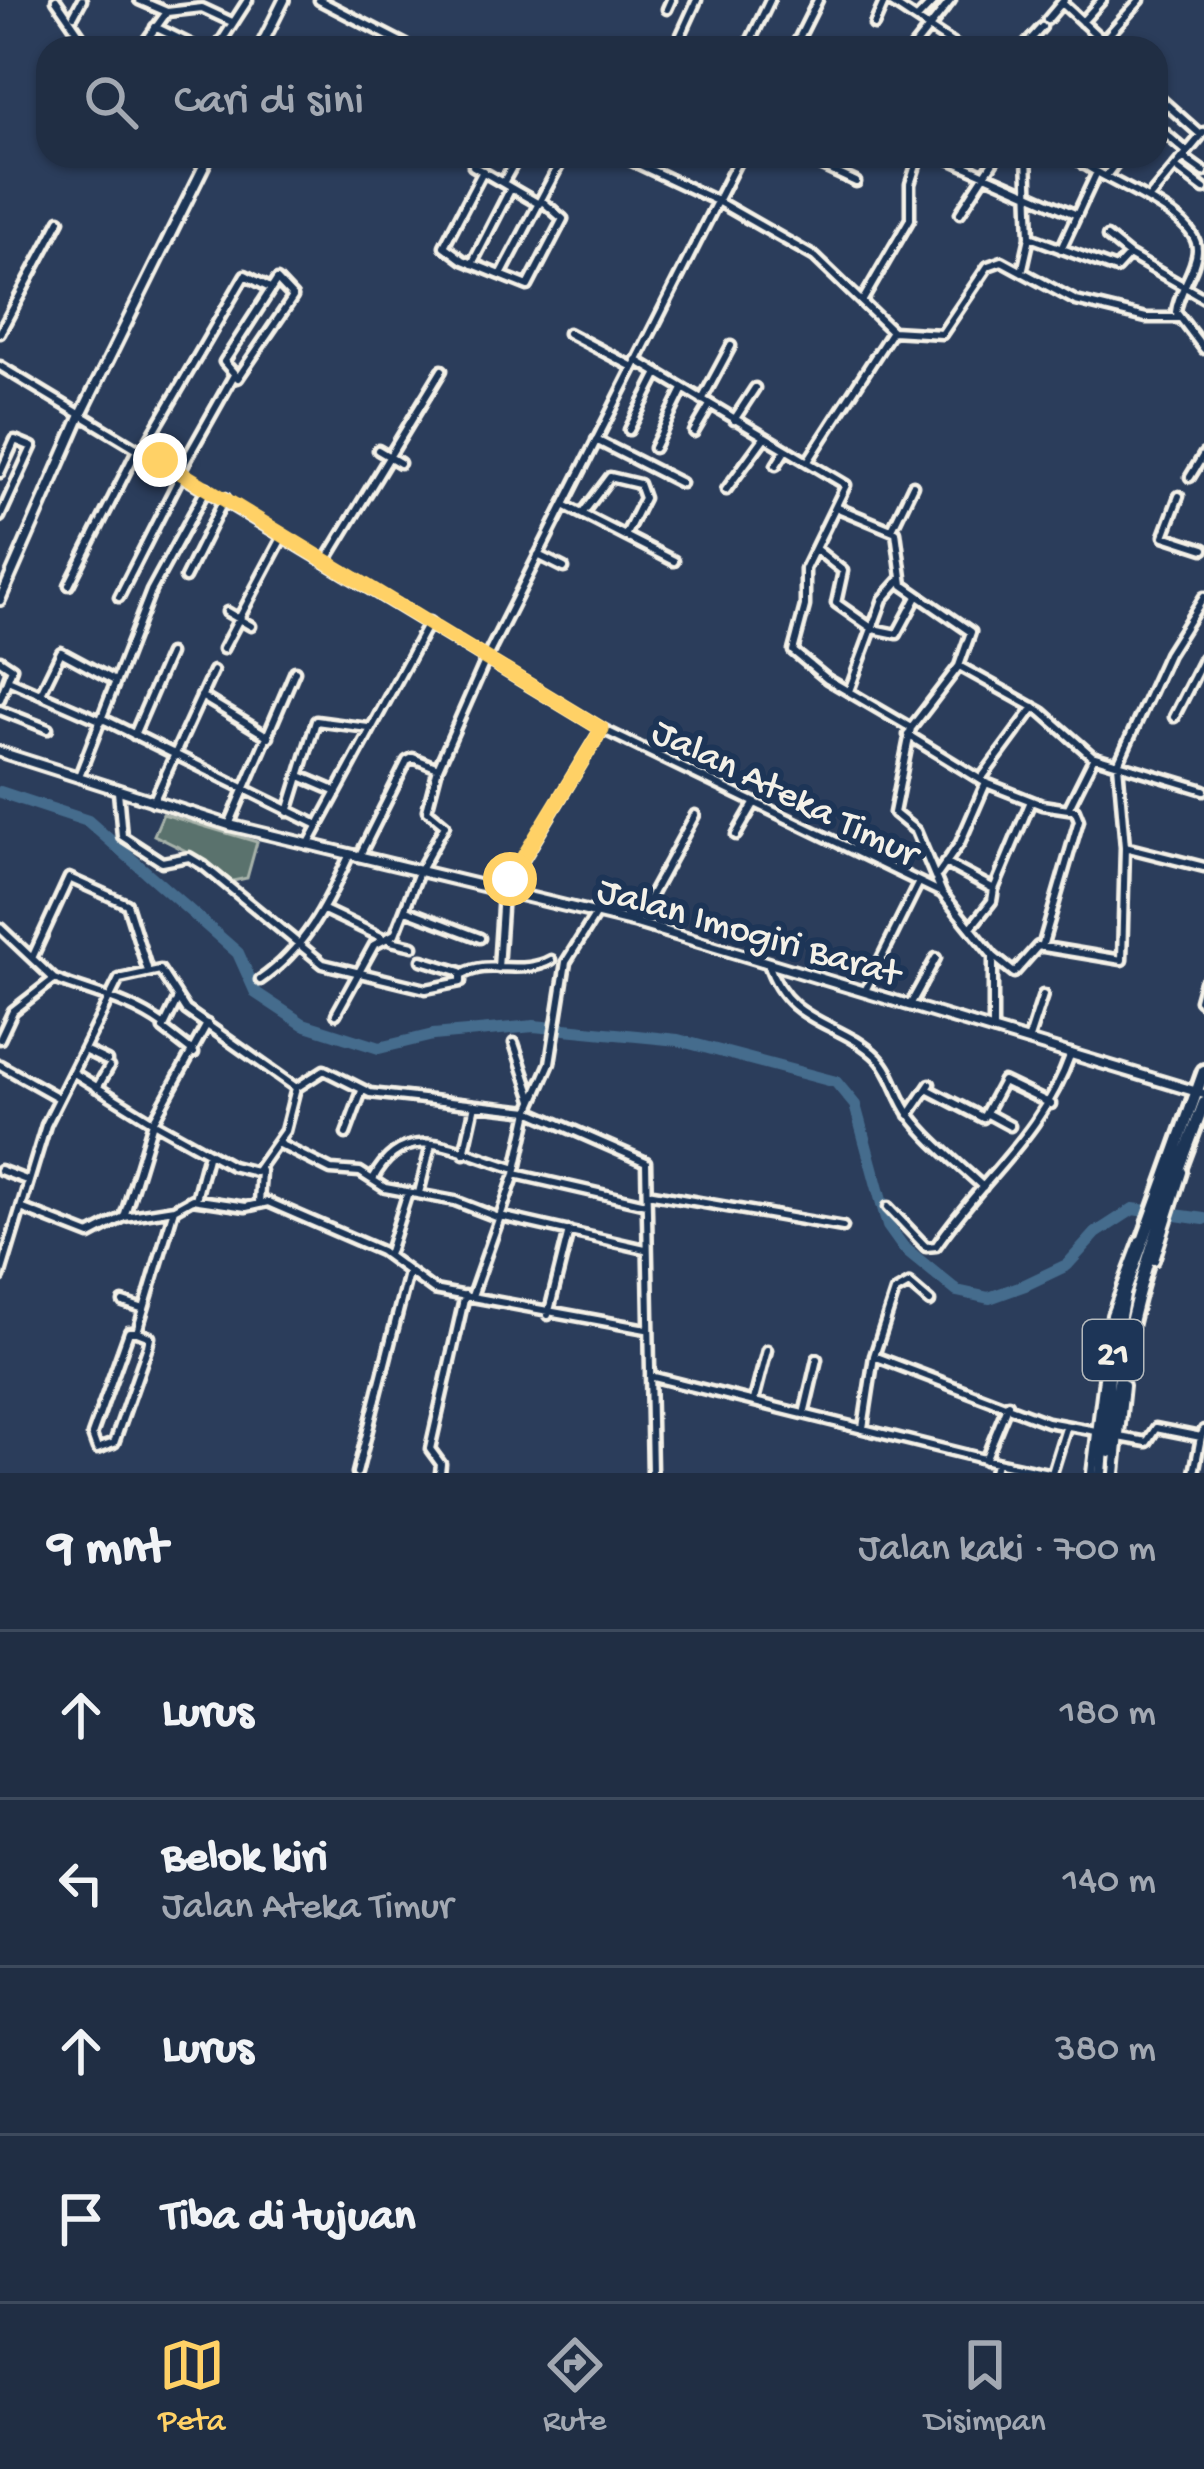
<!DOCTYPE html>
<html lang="id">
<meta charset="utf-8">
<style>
body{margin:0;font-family:"Gochi Hand",sans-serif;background:#28364b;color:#f1f3f6}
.stop{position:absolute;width:36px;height:36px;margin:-27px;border:9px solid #ffd166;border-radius:50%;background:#fff}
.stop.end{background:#ffd166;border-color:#fff;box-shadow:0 3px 12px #0008}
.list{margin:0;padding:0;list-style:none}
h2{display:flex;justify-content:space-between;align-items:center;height:156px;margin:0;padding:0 48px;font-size:51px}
h2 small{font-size:39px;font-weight:400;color:#a2a8b2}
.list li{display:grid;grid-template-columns:78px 1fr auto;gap:36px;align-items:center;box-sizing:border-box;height:168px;padding:0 48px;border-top:3px solid #3d4a5d}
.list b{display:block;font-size:45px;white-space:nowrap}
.list p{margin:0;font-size:39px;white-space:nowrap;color:#a2a8b2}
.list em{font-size:39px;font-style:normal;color:#a2a8b2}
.icon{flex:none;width:66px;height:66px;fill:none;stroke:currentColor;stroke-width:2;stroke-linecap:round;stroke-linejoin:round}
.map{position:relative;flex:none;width:1204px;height:1473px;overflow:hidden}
.search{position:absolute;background:#202e44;box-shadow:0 3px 9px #0004;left:36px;right:36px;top:36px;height:132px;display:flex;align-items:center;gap:30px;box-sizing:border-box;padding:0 42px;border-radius:36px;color:#a2a8b2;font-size:45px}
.sheet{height:828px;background:#202e44}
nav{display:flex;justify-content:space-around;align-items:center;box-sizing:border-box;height:168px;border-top:3px solid #3d4a5d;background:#202e44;font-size:33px;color:#a2a8b2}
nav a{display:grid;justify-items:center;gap:6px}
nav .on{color:#ffd166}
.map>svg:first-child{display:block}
</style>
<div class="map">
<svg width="1204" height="1473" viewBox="0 0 1204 1473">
<rect width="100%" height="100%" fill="#2b3d5b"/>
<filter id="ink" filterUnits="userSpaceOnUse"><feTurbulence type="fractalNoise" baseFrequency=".00833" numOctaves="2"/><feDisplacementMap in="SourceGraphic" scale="24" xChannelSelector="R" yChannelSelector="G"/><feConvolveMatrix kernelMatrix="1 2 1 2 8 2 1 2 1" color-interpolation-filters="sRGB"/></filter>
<g filter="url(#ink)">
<path fill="#5a726d" stroke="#a7b2aa" stroke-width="3" d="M163,814L257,842L247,878L228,882L207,862L199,864L188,852L154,835Z"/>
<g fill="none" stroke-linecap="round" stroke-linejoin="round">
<path stroke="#456c8d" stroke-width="12" d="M0,792L88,821L238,953L256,993L303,1024L379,1048L433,1035L534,1026L678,1040L836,1082L855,1105L888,1226L903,1247L957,1291L989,1298L1025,1285L1067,1265L1096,1233L1133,1209L1204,1219"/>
<g stroke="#f4f1e8" stroke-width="15">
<path id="street" d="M56,0L89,48
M139,0L167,12L202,8L232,22
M319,0L412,48
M887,0L959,48
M1062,3L1103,41L1140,0
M667,9L671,0
M74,15L82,0
M917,19L935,0
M1047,20L1064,0
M1082,22L1102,0
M874,25L885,0
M155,27L198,48
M141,48L167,12
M217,48L248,0
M675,48L697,0
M747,48L770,0
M794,48L818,0
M913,48L951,0
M1023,48L1042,27
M1156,95L1201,135
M1159,128L1187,152
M474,156L473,166L539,204
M621,156L717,201L815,257L892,331L942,334L988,266L1002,261L1076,301L1146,318H1178
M800,156L856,182
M942,156L1077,215
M1074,156C1095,179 1198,211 1197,250C1196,271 1178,291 1176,312L1204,349
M1183,157L1204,172
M1084,165L1092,156
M1175,167L1204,189
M483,171L444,246L463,260L528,286L563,219L541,200
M1106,176L1121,156
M503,183L518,156
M1150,197L1204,132
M960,213L997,156
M1030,237L1116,269L1129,255L1204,298
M1107,237L1129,255
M1061,249L1097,172
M472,264L511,188
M1023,268L1030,237L1027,156
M501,275L564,156
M277,280L293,297L238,378L224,362Z
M863,300L910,219V184L919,156
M0,333L60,220
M568,333L633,367
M636,360L846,485L805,569V606L793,651L827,679L911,728L894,813L916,831L942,893L993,956V1031
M0,366L602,729L942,893
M702,400L731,346
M734,420L755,388
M629,430L658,373
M694,432L710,405
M596,440L681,483
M654,448L683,389
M143,450L245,275L268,287
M378,450L400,463
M808,461L892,331
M776,465L785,451
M180,471L234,375
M0,473L15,440L32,447L0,517
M1190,477L1204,454
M726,490L764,438
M1179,496L1164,536L1204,549
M564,505L674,561
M838,508L896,532L903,585L971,632L959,666
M582,514L610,477L639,484L644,498L625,536
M892,529L913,485
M817,550L843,571L836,603L873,629L897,634L917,597
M538,555L564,568
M326,561L442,370
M185,578L225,498
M69,585L138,448
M119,597L182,473
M1204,597L1168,654L1118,764L1125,847L1204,867
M227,612L251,626
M223,649L283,536
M0,660L12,668L0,699
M8,680L102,721
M849,691L883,599L900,580
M41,693L61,652L115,681
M201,696L269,737
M0,710L48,729
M1174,717L1204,658
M103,719L318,825
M912,727L959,666L1042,712L1092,756L1204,790
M134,735L169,654
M908,735L986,783
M79,776L151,591L207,488
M300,776L335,791
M981,779L1034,707
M118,791L122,836L162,862L189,857L204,866L323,964L426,989L461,982V972L422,960
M153,802L213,671
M1069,807L1094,757
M288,812L316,721L368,728
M229,825L295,671
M736,835L754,804
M308,845L429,622
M359,857L407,761L413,758L438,768L487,657L740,156
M945,863L994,889L1031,801
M938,874L960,843L986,783L1042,805L1075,810L1079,820L1042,947
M324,910L381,937
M406,910L480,938
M636,923L695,815
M972,926L992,901L994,889
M0,928L54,979L13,1011L0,1039
M391,941L413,946
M33,956L69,878L127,904L147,968
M993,956L1014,973L1038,946L1122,960L1125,847
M768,963C788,1026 840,1020 878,1058C893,1073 897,1098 910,1115C930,1142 959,1164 983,1187
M498,968L503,893L601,730
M463,974C490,959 523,976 551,960
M54,979C93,994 130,1001 163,1025
M260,980C305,949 327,904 349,856
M1204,982L1199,1000L1204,1004
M865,991L919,882
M177,1000L163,1029L194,1053
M910,1005L936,958
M336,1014L374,945L395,934L419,872L445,825L427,810L438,768
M1028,1041L1043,995
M514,1043L533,1100
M84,1050L107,1061
M0,1065L59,1098
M74,1073L153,1122L207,1024
M97,1088L109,1067
M296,1088L324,1070L370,1093L529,1111L646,1162L652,1473
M927,1089L983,1118L1003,1081L1051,1104
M986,1113L1010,1126
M909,1115L930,1084
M346,1134L362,1091
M279,1144L331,1170L360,1172L385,1188L455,1201L499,1218
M464,1154L475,1105
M0,1170L29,1181
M515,1174L646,1204
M373,1179C406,1116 460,1153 516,1169
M419,1193L431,1145
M647,1193L843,1227
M196,1199L208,1153
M259,1203L261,1171
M888,1207L926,1247L936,1246C984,1175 1041,1138 1071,1053
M21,1208L90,1235L124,1217L174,1209L192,1199L246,1207L268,1202L381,1251L434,1290L646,1329
M500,1216L645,1249
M124,1217L153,1122L232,1166L256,1172L285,1131L296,1088
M388,1255L408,1192
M0,1277L46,1125L119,979L160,970L186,1010L295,1087
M472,1296L515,1174L529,1111L550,1063L566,962L596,914
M123,1302L144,1309
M548,1315L569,1231
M137,1332L150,1337L148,1346L114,1443L97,1449L92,1435L129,1332H137L174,1209
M874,1356L1047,1422L1096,1431
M650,1376L996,1462L994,1473
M754,1400L767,1350
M805,1410L817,1359
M863,1428L874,1356L895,1292L909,1284L930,1302
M1119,1437L1147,1442L1156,1428L1201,1437L1204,1430
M985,1460L1008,1404
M996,1462L1048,1473
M357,1473L408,1273
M440,1473L441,1464L430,1449L465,1295
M1052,1473L1066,1428
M1194,1473L1201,1437"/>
</g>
<g stroke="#f4f1e8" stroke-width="16">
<path id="secondary" d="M260,48L284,0
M0,600L81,415L209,156
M0,752L229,825L636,923L1204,1094
M1154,1260L1182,1172
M1092,1473L1112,1315L1140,1241
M1115,1473L1124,1385"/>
</g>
<g stroke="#f4f1e8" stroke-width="20">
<path id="highway" d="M1110,1452C1123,1315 1156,1230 1204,1103
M1101,1473L1109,1377L1124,1294L1204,1071"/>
</g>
<use href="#street" stroke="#1d3557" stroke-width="6"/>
<use href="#secondary" stroke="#1d3557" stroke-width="8"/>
<use href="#highway" stroke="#1d3557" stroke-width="10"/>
</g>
</g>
<g fill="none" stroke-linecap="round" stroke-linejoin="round" filter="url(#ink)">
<path stroke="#ffd166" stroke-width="15" d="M160,460L602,729L510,879"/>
</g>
<g text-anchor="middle" stroke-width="12" stroke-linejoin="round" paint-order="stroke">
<rect fill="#1d3557" stroke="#b4b9bc" stroke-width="3" x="1083" y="1320" width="60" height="60" rx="9"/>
<g font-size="36" font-weight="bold" fill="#f4f1e8">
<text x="1113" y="1363">21</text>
</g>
<g font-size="39" fill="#f4f1e8" stroke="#1d3557">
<text transform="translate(787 789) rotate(26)" y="14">Jalan Ateka Timur</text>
<text transform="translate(750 928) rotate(16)" y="14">Jalan Imogiri Barat</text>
</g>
</g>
</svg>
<div class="stop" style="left:510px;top:879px"></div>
<div class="stop end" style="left:160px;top:460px"></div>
<div class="search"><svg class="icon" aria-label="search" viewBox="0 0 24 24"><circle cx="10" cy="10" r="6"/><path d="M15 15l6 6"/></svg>Cari di sini</div>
</div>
<section class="sheet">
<h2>9 mnt<small>Jalan kaki · 700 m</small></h2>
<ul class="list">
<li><svg class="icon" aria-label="ahead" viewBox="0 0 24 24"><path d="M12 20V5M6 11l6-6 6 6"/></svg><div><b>Lurus</b></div><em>180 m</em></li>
<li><svg class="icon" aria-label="left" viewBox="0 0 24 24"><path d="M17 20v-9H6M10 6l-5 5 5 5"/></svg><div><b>Belok kiri</b><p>Jalan Ateka Timur</p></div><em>140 m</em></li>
<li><svg class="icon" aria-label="ahead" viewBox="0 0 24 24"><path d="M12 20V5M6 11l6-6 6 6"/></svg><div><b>Lurus</b></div><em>380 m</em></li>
<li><svg class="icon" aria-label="arrive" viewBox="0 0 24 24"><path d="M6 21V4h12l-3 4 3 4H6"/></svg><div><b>Tiba di tujuan</b></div></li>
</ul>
</section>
<nav>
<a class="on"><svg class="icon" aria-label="map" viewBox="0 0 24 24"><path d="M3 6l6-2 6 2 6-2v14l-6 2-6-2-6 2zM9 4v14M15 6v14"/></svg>Peta</a>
<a><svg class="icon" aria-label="directions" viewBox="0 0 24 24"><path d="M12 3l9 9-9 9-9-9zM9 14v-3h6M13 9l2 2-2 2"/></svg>Rute</a>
<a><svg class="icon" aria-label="saved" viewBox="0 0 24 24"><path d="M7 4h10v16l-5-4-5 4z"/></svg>Disimpan</a>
</nav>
